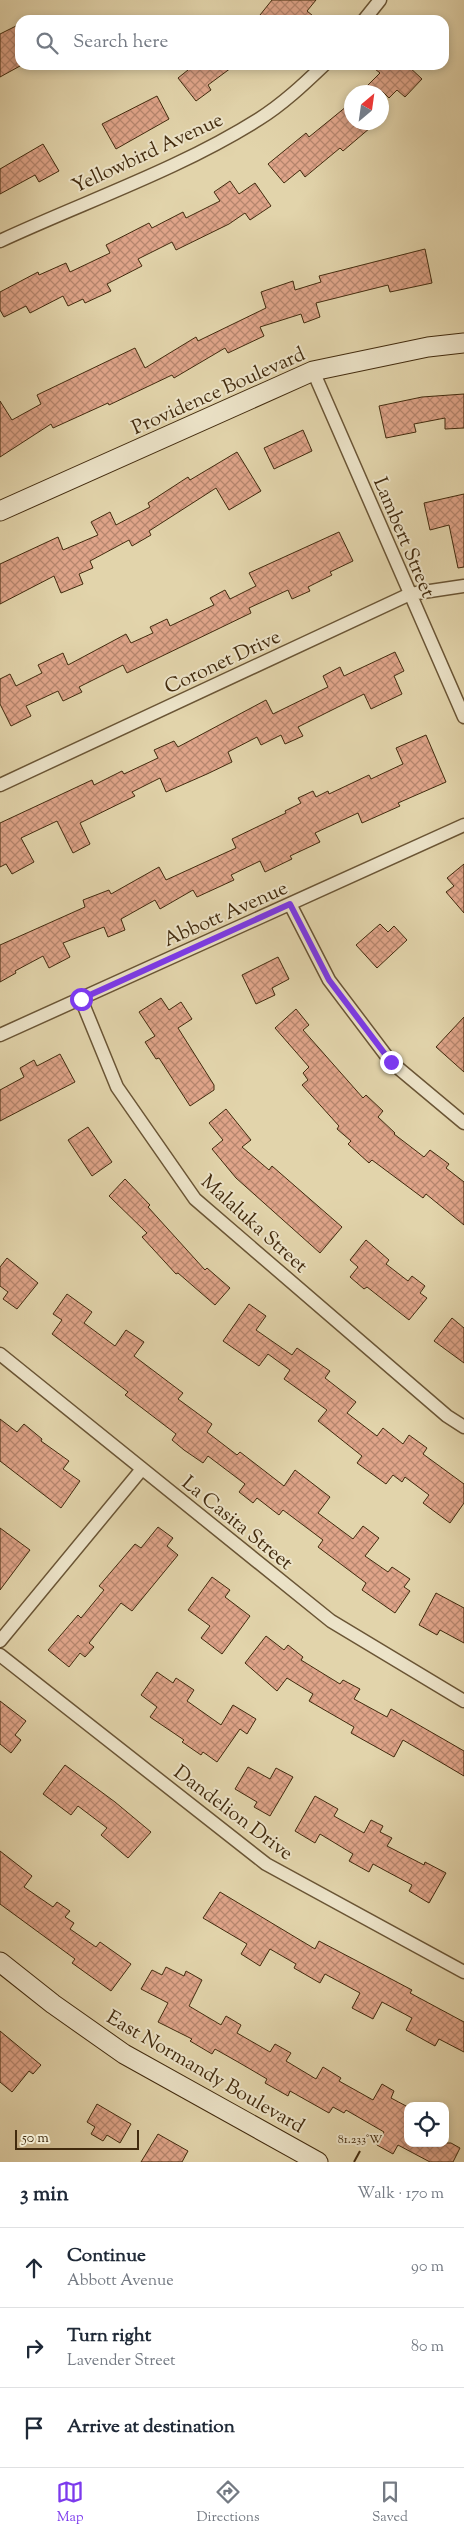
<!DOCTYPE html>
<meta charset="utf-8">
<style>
body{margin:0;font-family:"Sorts Mill Goudy",serif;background:#f2f2f3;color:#1f2937}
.controls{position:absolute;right:15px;bottom:15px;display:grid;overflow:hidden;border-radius:10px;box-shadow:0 2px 8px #0003}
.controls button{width:45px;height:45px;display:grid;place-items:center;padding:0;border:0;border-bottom:1px solid #e0e1e3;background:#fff;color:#1f2937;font:25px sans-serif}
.compass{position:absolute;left:344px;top:85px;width:45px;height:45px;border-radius:50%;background:#fff;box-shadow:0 2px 8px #0003;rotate:29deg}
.scale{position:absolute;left:15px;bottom:12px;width:124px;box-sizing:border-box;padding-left:5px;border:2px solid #422b0e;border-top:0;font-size:14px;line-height:18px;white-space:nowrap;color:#422b0e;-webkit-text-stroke:4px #ece3c8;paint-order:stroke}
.stop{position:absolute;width:15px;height:15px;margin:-11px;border:4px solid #7c3aed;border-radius:50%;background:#fff}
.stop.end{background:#7c3aed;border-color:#fff;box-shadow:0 1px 5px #0008}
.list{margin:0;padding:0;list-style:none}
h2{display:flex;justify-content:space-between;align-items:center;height:65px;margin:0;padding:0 20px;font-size:21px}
h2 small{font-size:16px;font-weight:400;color:#747a83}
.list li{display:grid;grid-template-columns:32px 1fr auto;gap:15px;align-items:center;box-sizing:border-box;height:80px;padding:0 20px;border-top:1px solid #e0e1e3}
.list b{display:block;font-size:19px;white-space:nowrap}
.list p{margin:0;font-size:16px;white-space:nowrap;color:#747a83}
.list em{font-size:16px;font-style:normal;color:#747a83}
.icon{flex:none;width:28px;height:28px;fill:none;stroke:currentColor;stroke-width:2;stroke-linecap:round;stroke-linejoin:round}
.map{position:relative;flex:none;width:464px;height:2162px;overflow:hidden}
.search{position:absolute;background:#fff;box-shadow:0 2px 8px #0003;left:15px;right:15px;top:15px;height:55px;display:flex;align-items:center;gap:12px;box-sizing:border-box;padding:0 18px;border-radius:15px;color:#747a83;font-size:19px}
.sheet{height:305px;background:#fff}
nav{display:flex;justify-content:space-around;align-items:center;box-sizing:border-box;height:70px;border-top:1px solid #e0e1e3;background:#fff;font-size:14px;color:#747a83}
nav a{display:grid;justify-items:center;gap:2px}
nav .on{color:#7c3aed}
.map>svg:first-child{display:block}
</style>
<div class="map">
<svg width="464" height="2162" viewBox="0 0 464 2162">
<defs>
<pattern id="building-cross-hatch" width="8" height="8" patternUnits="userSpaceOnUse" patternTransform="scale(1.25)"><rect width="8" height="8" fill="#dfa489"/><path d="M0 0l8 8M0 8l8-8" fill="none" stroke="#b6866e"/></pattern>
</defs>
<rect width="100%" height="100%" fill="#e2d4ab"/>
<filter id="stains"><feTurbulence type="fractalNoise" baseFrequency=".004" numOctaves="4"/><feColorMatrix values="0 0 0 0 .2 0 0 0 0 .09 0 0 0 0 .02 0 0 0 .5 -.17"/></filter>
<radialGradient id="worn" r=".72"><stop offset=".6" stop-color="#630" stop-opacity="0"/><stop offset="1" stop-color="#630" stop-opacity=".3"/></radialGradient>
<path fill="url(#building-cross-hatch)" stroke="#422b0e" d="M272,0H316L307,11L318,20H256Z
M20,24V66L0,77V34Z
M184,65H235L208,85L211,90L196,101L178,78L188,70Z
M370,65H407L422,79L405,97L397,90L389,98L383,92H361L380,73Z
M157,96L169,119L116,149L102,124Z
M352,102V122H377L343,151L340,148L305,177L300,170L284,183L268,164L306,133L309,137Z
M43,144L59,171L39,182L35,175L0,194V169Z
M230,181L239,194L255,183L271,206L250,220L245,213L229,224L176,250L172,242L138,259L142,266L107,284L111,291L85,303L83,299L68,306L63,296L30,313L26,306L4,317L0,310V292L38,272L39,275L66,263L70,272L110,253L106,245L149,223L152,228L183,212L186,218L220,201L214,192Z
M425,249L432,283L390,292L388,285L316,303L320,317L304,323L301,314L260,327L264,336L228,353L225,348L174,378L172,375L109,405L108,403L53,428L51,424L0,457V401L12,420L41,404L37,395L135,348L145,368L196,337L198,341L266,308L261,292L293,281L295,290L321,282L319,276Z
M464,394V428L445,429V418L414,424L416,432L386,438L379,406L422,397Z
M303,430L312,451L274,469L264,448Z
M237,452L261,491L229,510L216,488L149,531L151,535L132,546L129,540L90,561L93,568L79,574L83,584L61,593L54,576L0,604V564L58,537L63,550L98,535L91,522L110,512L116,525L150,507L148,503L188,477L190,480Z
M464,494V567L458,568L449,525L430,530L424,503Z
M339,532L353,561L330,572L332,575L308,587L310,591L292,599L288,590L249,608L251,613L127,673L123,665L79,687L82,692L63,701L58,691L26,706L31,716L11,726L0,704V679L10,674L16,686L42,673L38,665L63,653L68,665L126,634L131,643L153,633L150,627L167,619L170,626L214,605L210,598L225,590L230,599L256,586L249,573Z
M395,652L404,671L394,676L402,694L371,709L364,694L298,727L303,736L285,744L281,735L261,745L257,737L228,752L232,762L207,774L166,792L160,778L132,792L135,796L80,823L90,844L73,853L57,821L21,838L34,862L12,874L6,864L0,867V823L92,780L94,785L122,771L124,774L158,758L154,750L174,741L178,747L266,700L273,714L328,687L323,676L340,667L344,676Z
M426,735L446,782L398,803L400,806L362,823L358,813L315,833L320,842L290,856L292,859L265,872L260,861L231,875L234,880L197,897L193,890L160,909L155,900L121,919L125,930L108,937L104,927L63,943L70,957L49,968L43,956L15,971L16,973L0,982V945L85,907L83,900L109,890L111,894L159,867L166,880L236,848L232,839L286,813L285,811L301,803L298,798L313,791L316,797L328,791L329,794L369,775L371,779L403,764L396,748Z
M464,864V913L446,892L454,886L447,878Z
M380,924L388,932L394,926L407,940L377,968L356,945Z
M278,957L289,979L272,988L275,995L256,1004L242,975Z
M161,998L169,1010L181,1002L192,1019L178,1028L214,1085V1090L190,1106L159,1058L156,1059L145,1042L155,1036L139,1012Z
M296,1009L309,1025L303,1030L363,1098L366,1095L383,1111L378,1117L395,1133L394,1134L424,1157L430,1150L449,1164L446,1168L464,1182V1225L426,1194L423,1198L372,1160L369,1163L348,1144L351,1141L337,1129L339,1126L302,1085L308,1080L303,1073L309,1067L275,1028Z
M464,1017V1072L436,1047Z
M60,1054L75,1082L0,1121V1090L24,1077L20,1068L34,1060L37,1066Z
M226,1109L251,1140L242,1147L269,1170L272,1166L342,1227L320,1253L236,1178L212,1149L223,1140L209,1123Z
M88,1127L112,1162L92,1176L68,1140Z
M125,1179L150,1205L148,1207L205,1270L207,1268L230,1288L215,1305L178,1273L176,1274L142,1237L147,1233L109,1196Z
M366,1240L389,1260L386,1264L408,1281L412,1276L425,1286L420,1293L427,1298L409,1320L367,1287L364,1289L350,1277L358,1267L350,1260Z
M7,1258L38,1283L17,1309L3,1299L8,1292L0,1286V1267Z
M67,1294L92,1312L84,1323L115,1346L126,1330L144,1342L134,1356L183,1393L178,1399L212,1424L207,1432L237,1455L240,1452L284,1486L295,1470L330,1497L318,1513L353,1539L363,1526L379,1538L365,1556L388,1572L392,1567L410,1579L404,1587L410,1591L395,1613L362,1590L366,1583L318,1547L323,1540L283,1510L279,1515L257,1498L253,1503L239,1492L245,1484L208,1456L203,1463L184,1450L172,1440L176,1434L125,1395L128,1392L52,1334L62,1320L53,1314Z
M249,1304L266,1316L256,1330L292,1355L297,1348L330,1371L325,1378L356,1402L347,1413L377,1436L383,1428L403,1444L409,1435L427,1448L423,1454L464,1484V1503L450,1523L423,1503L429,1495L405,1477L402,1482L393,1475L386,1484L357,1463L362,1456L318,1421L327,1410L284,1379L290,1370L268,1354L259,1366L223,1341Z
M452,1318L464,1328V1363L434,1341Z
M0,1419L17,1432L24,1424L42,1439L41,1441L69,1461L63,1469L80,1481L61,1508L0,1461Z
M158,1527L173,1538L167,1546L178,1555L132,1611L121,1603L89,1643L94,1647L85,1657L80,1653L69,1667L48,1650L78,1615L81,1618L104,1590L99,1586L135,1544L141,1548Z
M0,1528L30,1550L0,1590Z
M212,1577L230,1590L225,1597L250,1616L222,1654L201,1638L210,1626L188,1610Z
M436,1593L464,1608V1643L440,1630L437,1635L419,1625Z
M266,1636L284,1650L288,1645L303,1657L301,1660L340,1684L343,1680L360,1689L354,1699L387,1717L391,1709L464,1751V1776L403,1740L394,1757L351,1733L354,1727L309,1701L313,1694L287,1678L277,1691L245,1663Z
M157,1672L173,1683L176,1678L194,1690L187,1701L221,1725L233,1705L256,1719L247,1734L240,1729L217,1762L203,1752L201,1755L182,1742L184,1740L150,1717L157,1707L141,1695Z
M0,1701L26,1721L15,1735L21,1740L11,1753L0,1744Z
M65,1765L115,1802L151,1832L128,1858L101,1835L107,1828L78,1806L71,1815L43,1794Z
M248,1767L270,1779L276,1768L293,1777L270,1816L254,1807L257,1802L235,1789Z
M315,1796L338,1809L334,1816L364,1833L371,1820L383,1826L380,1832L392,1838L387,1846L424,1865L425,1862L446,1873L429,1903L409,1891L412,1885L373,1864L369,1872L349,1861L353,1854L320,1834L315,1843L295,1831Z
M0,1851L32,1876L24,1887L53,1907L57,1902L70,1911L65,1917L74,1923L70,1929L96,1947L100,1942L131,1964L111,1991L72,1963L75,1959L0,1904Z
M220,1892L315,1949L319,1941L412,1990L410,1993L464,2022V2052L439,2039L435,2046L406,2030L412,2018L382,2002L373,2019L352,2008L360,1993L325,1974L320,1983L294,1968L296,1964L270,1949L260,1966L241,1954L247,1944L203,1918Z
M166,1967L184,1976L186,1971L202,1980L189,2006L221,2025L226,2016L241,2025L237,2033L270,2052L275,2044L291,2053L286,2061L316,2079L323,2067L341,2078L339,2081L373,2100L382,2084L394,2091L391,2098L408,2107V2143H451L460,2148L453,2162H430L398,2145L393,2154L377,2145L384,2132L346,2110L344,2113L333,2107L329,2113L290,2091L288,2096L265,2083L267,2079L238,2062L215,2049L212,2054L190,2041L192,2039L158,2022L168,2003L141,1989L152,1970L162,1975Z
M0,2031L41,2065L33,2074L29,2071L12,2092L0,2082Z
M97,2104L131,2124L120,2143L107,2135L103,2141L91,2134L95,2127L87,2122Z
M158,2134L188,2151L182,2162H141Z"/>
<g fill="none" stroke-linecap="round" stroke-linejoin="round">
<g stroke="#6a5535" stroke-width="15">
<path id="street" d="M364,20L380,0
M0,241C86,201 178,170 259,119C283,104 304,84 324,65
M313,371L464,717
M0,785L410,594L464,586
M290,904L329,980L391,1062L464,1123
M81,999L117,1087L195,1199L447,1416L464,1427
M0,1035L464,825
M0,1354L331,1621L464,1701
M0,1641L142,1469
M0,1655L266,1864L464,1972"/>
</g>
<g stroke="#422b0e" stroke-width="21">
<path id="secondary" d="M0,511L313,371L428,347L464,343
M0,1962L53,2004L124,2054L318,2162"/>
</g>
<use href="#street" stroke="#ece3c8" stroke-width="12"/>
<use href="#secondary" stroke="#ece3c8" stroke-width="19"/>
</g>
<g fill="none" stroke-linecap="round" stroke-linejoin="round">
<path stroke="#7c3aed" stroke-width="6" d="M81,999L290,904L329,980L391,1062"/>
</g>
<path fill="none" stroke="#422b0e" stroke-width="2" d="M354,2162L360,2151"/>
<g text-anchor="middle" stroke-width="4" stroke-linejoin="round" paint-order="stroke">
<g font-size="20" fill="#422b0e" stroke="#ece3c8">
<text transform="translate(147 152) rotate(-25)" y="7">Yellowbird Avenue</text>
<text transform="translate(218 390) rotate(-24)" y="7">Providence Boulevard</text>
<text transform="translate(405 537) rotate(67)" y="7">Lambert Street</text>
<text transform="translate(222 661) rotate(-25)" y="7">Coronet Drive</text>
<text transform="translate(225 913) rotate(-24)" y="7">Abbott Avenue</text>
<text transform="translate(255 1223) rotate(42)" y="7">Malaluka Street</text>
<text transform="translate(238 1522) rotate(39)" y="7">La Casita Street</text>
<text transform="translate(234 1812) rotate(37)" y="7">Dandelion Drive</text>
<text transform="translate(206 2071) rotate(30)" y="7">East Normandy Boulevard</text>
</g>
</g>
<g font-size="12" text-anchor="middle" fill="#422b0e" stroke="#ece3c8" stroke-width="4" stroke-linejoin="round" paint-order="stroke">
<text x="360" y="2143">81.233°W</text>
</g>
<rect width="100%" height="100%" filter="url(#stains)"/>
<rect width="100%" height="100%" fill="url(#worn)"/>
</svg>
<div class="controls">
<button><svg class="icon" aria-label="locate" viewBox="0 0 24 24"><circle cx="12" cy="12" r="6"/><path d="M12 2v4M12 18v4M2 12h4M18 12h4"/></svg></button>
</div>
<svg class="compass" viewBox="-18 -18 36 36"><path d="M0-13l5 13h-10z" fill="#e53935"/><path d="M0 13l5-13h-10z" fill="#747a83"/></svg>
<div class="scale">50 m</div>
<div class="stop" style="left:81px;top:999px"></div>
<div class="stop end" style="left:391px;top:1062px"></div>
<div class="search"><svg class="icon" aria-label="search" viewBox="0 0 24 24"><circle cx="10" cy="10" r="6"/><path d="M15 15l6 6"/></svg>Search here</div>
</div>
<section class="sheet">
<h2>3 min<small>Walk · 170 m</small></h2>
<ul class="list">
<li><svg class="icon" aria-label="ahead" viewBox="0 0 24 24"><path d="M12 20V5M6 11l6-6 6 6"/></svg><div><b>Continue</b><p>Abbott Avenue</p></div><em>90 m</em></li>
<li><svg class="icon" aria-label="right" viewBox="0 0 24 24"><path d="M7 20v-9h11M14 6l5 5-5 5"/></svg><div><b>Turn right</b><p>Lavender Street</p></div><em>80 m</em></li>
<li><svg class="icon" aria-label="arrive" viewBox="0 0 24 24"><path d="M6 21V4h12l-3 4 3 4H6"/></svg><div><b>Arrive at destination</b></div></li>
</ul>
</section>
<nav>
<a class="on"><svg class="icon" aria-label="map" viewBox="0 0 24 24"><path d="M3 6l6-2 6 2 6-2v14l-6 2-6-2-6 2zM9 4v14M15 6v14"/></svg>Map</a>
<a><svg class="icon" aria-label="directions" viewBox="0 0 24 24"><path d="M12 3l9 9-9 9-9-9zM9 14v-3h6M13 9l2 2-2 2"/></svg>Directions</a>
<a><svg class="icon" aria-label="saved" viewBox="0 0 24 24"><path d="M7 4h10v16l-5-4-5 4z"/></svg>Saved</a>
</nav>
